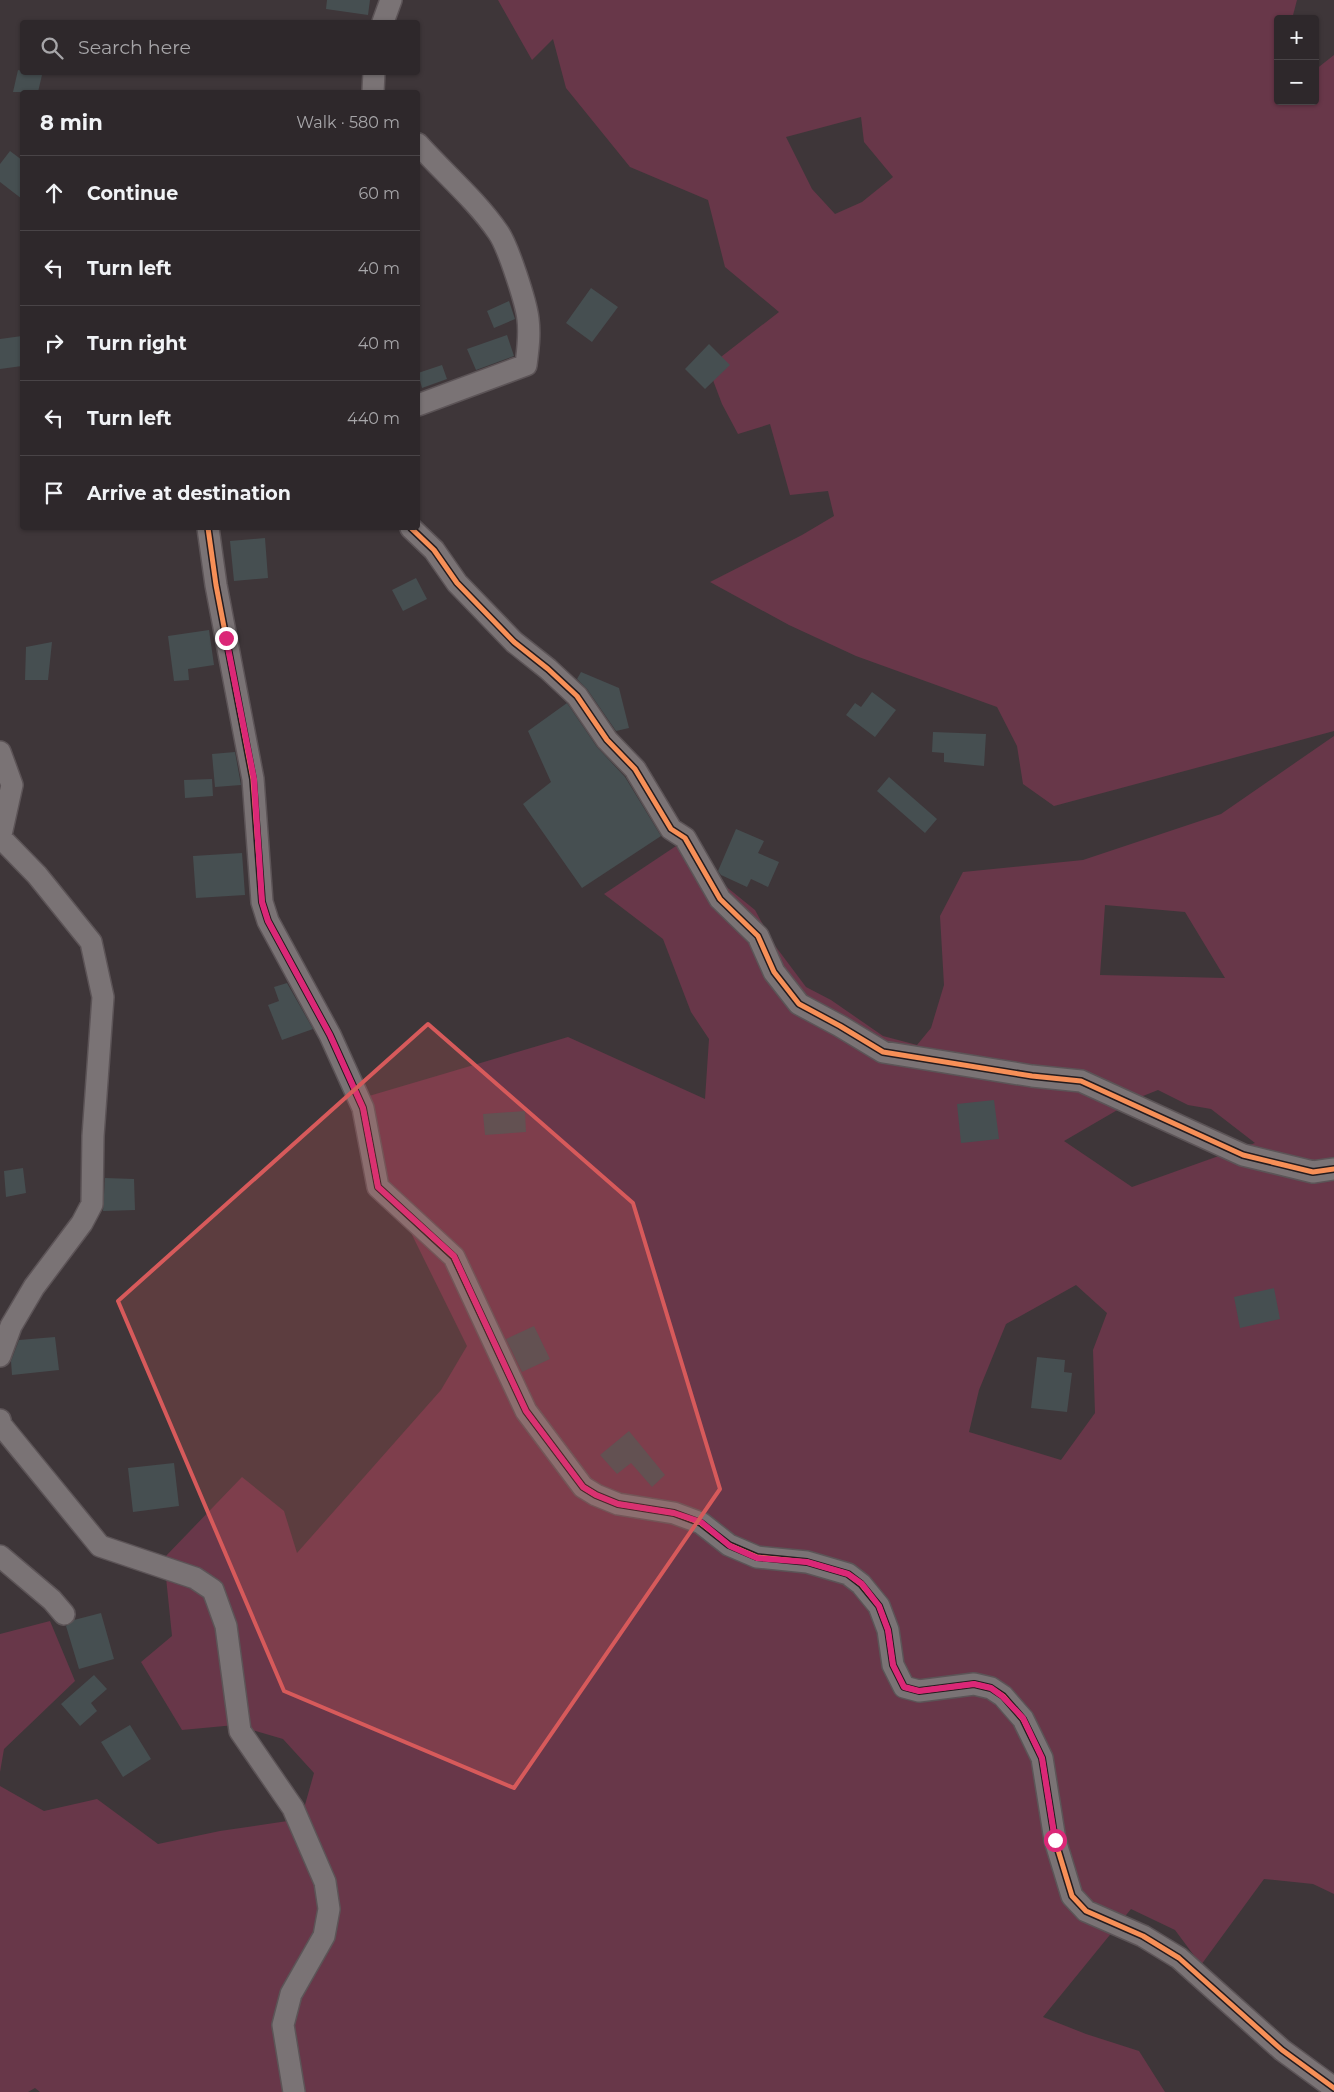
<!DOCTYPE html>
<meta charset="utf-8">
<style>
body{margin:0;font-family:Montserrat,sans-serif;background:#363033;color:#f1f3f6}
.controls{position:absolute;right:15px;top:15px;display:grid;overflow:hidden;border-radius:5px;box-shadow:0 1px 4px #0004}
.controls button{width:45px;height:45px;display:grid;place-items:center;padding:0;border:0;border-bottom:1px solid #494447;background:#2e282b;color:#f1f3f6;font:25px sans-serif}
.stop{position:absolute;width:15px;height:15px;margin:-11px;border:4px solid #db2777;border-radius:50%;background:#fff}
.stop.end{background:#db2777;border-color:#fff;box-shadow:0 1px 5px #0008}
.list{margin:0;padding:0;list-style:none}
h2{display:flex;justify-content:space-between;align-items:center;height:65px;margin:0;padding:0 20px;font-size:21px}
h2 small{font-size:16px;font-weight:400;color:#a7a6a9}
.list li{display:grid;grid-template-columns:32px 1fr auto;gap:15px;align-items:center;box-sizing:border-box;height:75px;padding:0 20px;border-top:1px solid #494447}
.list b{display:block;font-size:19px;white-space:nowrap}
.list em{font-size:16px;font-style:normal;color:#a7a6a9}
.icon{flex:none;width:28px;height:28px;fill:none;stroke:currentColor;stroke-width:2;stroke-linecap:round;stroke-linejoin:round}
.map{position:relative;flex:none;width:1334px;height:2092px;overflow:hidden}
.search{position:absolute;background:#2e282b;box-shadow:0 1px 4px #0004;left:20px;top:20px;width:400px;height:55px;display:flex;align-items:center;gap:12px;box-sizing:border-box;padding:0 18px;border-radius:5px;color:#a7a6a9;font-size:19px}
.panel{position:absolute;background:#2e282b;box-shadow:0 1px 4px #0004;left:20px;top:90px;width:400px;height:440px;border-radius:5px}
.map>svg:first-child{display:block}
</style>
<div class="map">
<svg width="1334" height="2092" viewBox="0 0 1334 2092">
<rect width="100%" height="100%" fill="#3e3639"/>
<path fill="#683749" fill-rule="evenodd" d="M498,0H1297L1292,19H1278V101H1315V70L1334,55V731L1054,806L1023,784L1017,746L997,707L856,656L789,625L710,582L802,535L834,516L828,491L790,495L770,424L738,434L722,404L708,367L779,312L725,267L708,200L630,167L566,88L553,39L532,60ZM861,117L864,142L893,177L862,202L835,214L812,189L786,137Z
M1334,736V1894L1313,1884L1264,1879L1201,1965L1175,1930L1131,1909L1043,2017L1086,2034L1139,2051L1165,2092H40L35,2088L28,2092H0V1786L44,1811L97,1799L158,1844L220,1831L301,1819L314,1773L283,1739L235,1725L182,1730L141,1662L172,1636L164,1558L242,1477L284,1511L297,1553L441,1390L467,1346L376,1162L369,1096L568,1037L705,1099L709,1039L691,1012L663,939L604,894L676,846L755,910L773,943L806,987L831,1000L883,1036L917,1045L931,1028L944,985L940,916L963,872L1083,860L1221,814ZM1105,905L1185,912L1225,978L1100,975ZM1158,1090L1188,1105L1211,1109L1255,1143L1132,1187L1064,1141L1138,1098ZM1076,1285L1107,1313L1093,1350L1095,1413L1061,1460L969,1432L979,1390L1006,1324Z
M50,1621L75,1681L4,1749L0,1772V1634Z"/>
<path fill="#464f51" d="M327,0H370L368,15L326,9Z
M18,70L22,71V72L42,75L38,92H13Z
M10,151L22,160V199L0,182V164Z
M591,288L618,307L592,342L566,323Z
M509,301L515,319L494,328L487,311Z
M507,335L514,356L476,370L467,349Z
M22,336V366L0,369V339Z
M709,344L730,365L705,389L685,369Z
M442,365L447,379L422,388L418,373Z
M265,538L268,578L234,581L230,541Z
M416,578L427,599L403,611L392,590Z
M209,630L214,665L188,669L189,680L174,681L168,636Z
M52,642L48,680H25L26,647Z
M581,672L619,688L629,728L616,731L587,689L577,679Z
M872,692L896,710L875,737L846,715L855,703L861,707Z
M567,703L597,747L625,777L661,836L582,888L523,804L551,782L528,731Z
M933,732L986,734L984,766L944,762V753L932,752Z
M235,752L241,785L215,787L212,754Z
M889,777L937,819L925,833L877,791Z
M212,779L213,796L185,798L184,780Z
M736,829L764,841L758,853L779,862L768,887L751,879L747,887L721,875L718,871Z
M242,853L245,895L196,898L193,856Z
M287,983L313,1029L282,1040L268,1005L279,1001L274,987Z
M994,1100L999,1139L961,1143L957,1104Z
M525,1111L526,1132L485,1135L483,1114Z
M23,1168L26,1193L6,1197L4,1171Z
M105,1178L134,1179L135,1210L103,1211Z
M1274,1288L1280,1319L1240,1328L1234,1297Z
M534,1326L550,1359L522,1372L506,1339Z
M55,1337L59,1370L12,1375L11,1361L19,1340Z
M1037,1357L1065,1360L1064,1372L1072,1373L1067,1412L1031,1408Z
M629,1431L665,1475L652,1487L631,1463L617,1474L600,1455Z
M174,1463L179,1506L133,1512L128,1468Z
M101,1613L114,1659L79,1669L66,1626L74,1620Z
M94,1675L107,1689L91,1703L97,1711L80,1726L61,1704Z
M130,1725L151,1759L123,1777L101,1742Z"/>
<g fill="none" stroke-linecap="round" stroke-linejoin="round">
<g stroke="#5c5457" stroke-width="24">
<path id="minor" d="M383,22L391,0
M373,92L374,72
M418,144C444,173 476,200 498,232C508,246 526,302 528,319C530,335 528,349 526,365L418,405
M208,528L216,585L253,779L262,902L268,921L330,1035L363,1108L378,1187L454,1257L526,1411L583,1487L596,1495L618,1504L674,1513L701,1523L729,1545L757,1557L807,1562L848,1574L861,1584L879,1606L888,1630L893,1665L904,1687L919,1691L974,1684L991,1688L1003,1696L1023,1719L1042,1758L1055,1840L1072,1896L1086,1911L1143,1936L1179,1958L1282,2050L1334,2088
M411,528L434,550L457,583L514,642L548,669L577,696L607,740L635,769L671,829L685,838L720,899L758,936L774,972L799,1004L840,1026L883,1052L1032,1076L1081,1081L1243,1155L1313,1172L1334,1169
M0,752L12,785L0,839
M0,1356L11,1326L34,1287L82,1223L92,1204L93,1136L103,997L91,942L37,875L1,838
M0,1420L1,1425L100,1546L195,1578L213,1590L226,1626L240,1731L293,1808L325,1882L329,1909L324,1936L291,1994L283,2025L294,2092
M0,1556L52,1600L64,1614"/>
</g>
<use href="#minor" stroke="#7a7375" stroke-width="21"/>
<g stroke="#241c1f" stroke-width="8">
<path id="cycleway" d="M208,528L216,585L253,779L262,902L268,921L330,1035L363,1108L378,1187L454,1257L526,1411L583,1487L596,1495L618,1504L674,1513L701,1523L729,1545L757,1557L807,1562L848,1574L861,1584L879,1606L888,1630L893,1665L904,1687L919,1691L974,1684L991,1688L1003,1696L1023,1719L1042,1758L1055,1840L1072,1896L1086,1911L1143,1936L1179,1958L1282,2050L1334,2088
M411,528L434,550L457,583L514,642L548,669L577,696L607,740L635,769L671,829L685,838L720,899L758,936L774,972L799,1004L840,1026L883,1052L1032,1076L1081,1081L1243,1155L1313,1172L1334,1169"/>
</g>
<use href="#cycleway" stroke="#f78f57" stroke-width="5"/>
</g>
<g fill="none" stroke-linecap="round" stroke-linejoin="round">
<path stroke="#db2777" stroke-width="6" d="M226,638L254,779L262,902L268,921L330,1035L363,1108L378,1187L454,1256L526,1411L583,1487L596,1495L618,1504L674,1513L701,1522L730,1546L757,1558L807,1562L848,1574L862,1584L879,1606L888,1630L893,1665L904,1687L919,1691L974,1684L991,1688L1002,1696L1023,1718L1042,1758L1055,1840"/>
</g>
<path fill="#d75a5b" fill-opacity="0.2" stroke="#d75a5b" stroke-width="4" stroke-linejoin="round" d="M428,1024L633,1203L720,1489L514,1788L284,1691L118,1301Z"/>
</svg>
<div class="controls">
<button>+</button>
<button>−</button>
</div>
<div class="stop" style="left:1055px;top:1840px"></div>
<div class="stop end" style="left:226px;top:638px"></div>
<div class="search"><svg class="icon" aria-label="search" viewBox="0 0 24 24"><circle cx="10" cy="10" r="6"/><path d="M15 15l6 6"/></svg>Search here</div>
<section class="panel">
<h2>8 min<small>Walk · 580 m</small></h2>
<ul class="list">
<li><svg class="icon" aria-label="ahead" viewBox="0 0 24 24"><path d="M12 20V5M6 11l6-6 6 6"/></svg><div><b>Continue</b></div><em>60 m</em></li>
<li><svg class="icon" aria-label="left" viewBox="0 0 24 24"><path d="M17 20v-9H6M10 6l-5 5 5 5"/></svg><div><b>Turn left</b></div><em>40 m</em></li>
<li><svg class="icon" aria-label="right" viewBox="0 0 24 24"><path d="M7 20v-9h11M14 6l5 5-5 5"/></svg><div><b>Turn right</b></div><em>40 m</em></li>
<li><svg class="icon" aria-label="left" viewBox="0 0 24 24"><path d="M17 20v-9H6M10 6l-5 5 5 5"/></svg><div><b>Turn left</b></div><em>440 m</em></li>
<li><svg class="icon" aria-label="arrive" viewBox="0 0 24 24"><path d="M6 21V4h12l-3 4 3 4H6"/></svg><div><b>Arrive at destination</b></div></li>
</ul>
</section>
</div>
